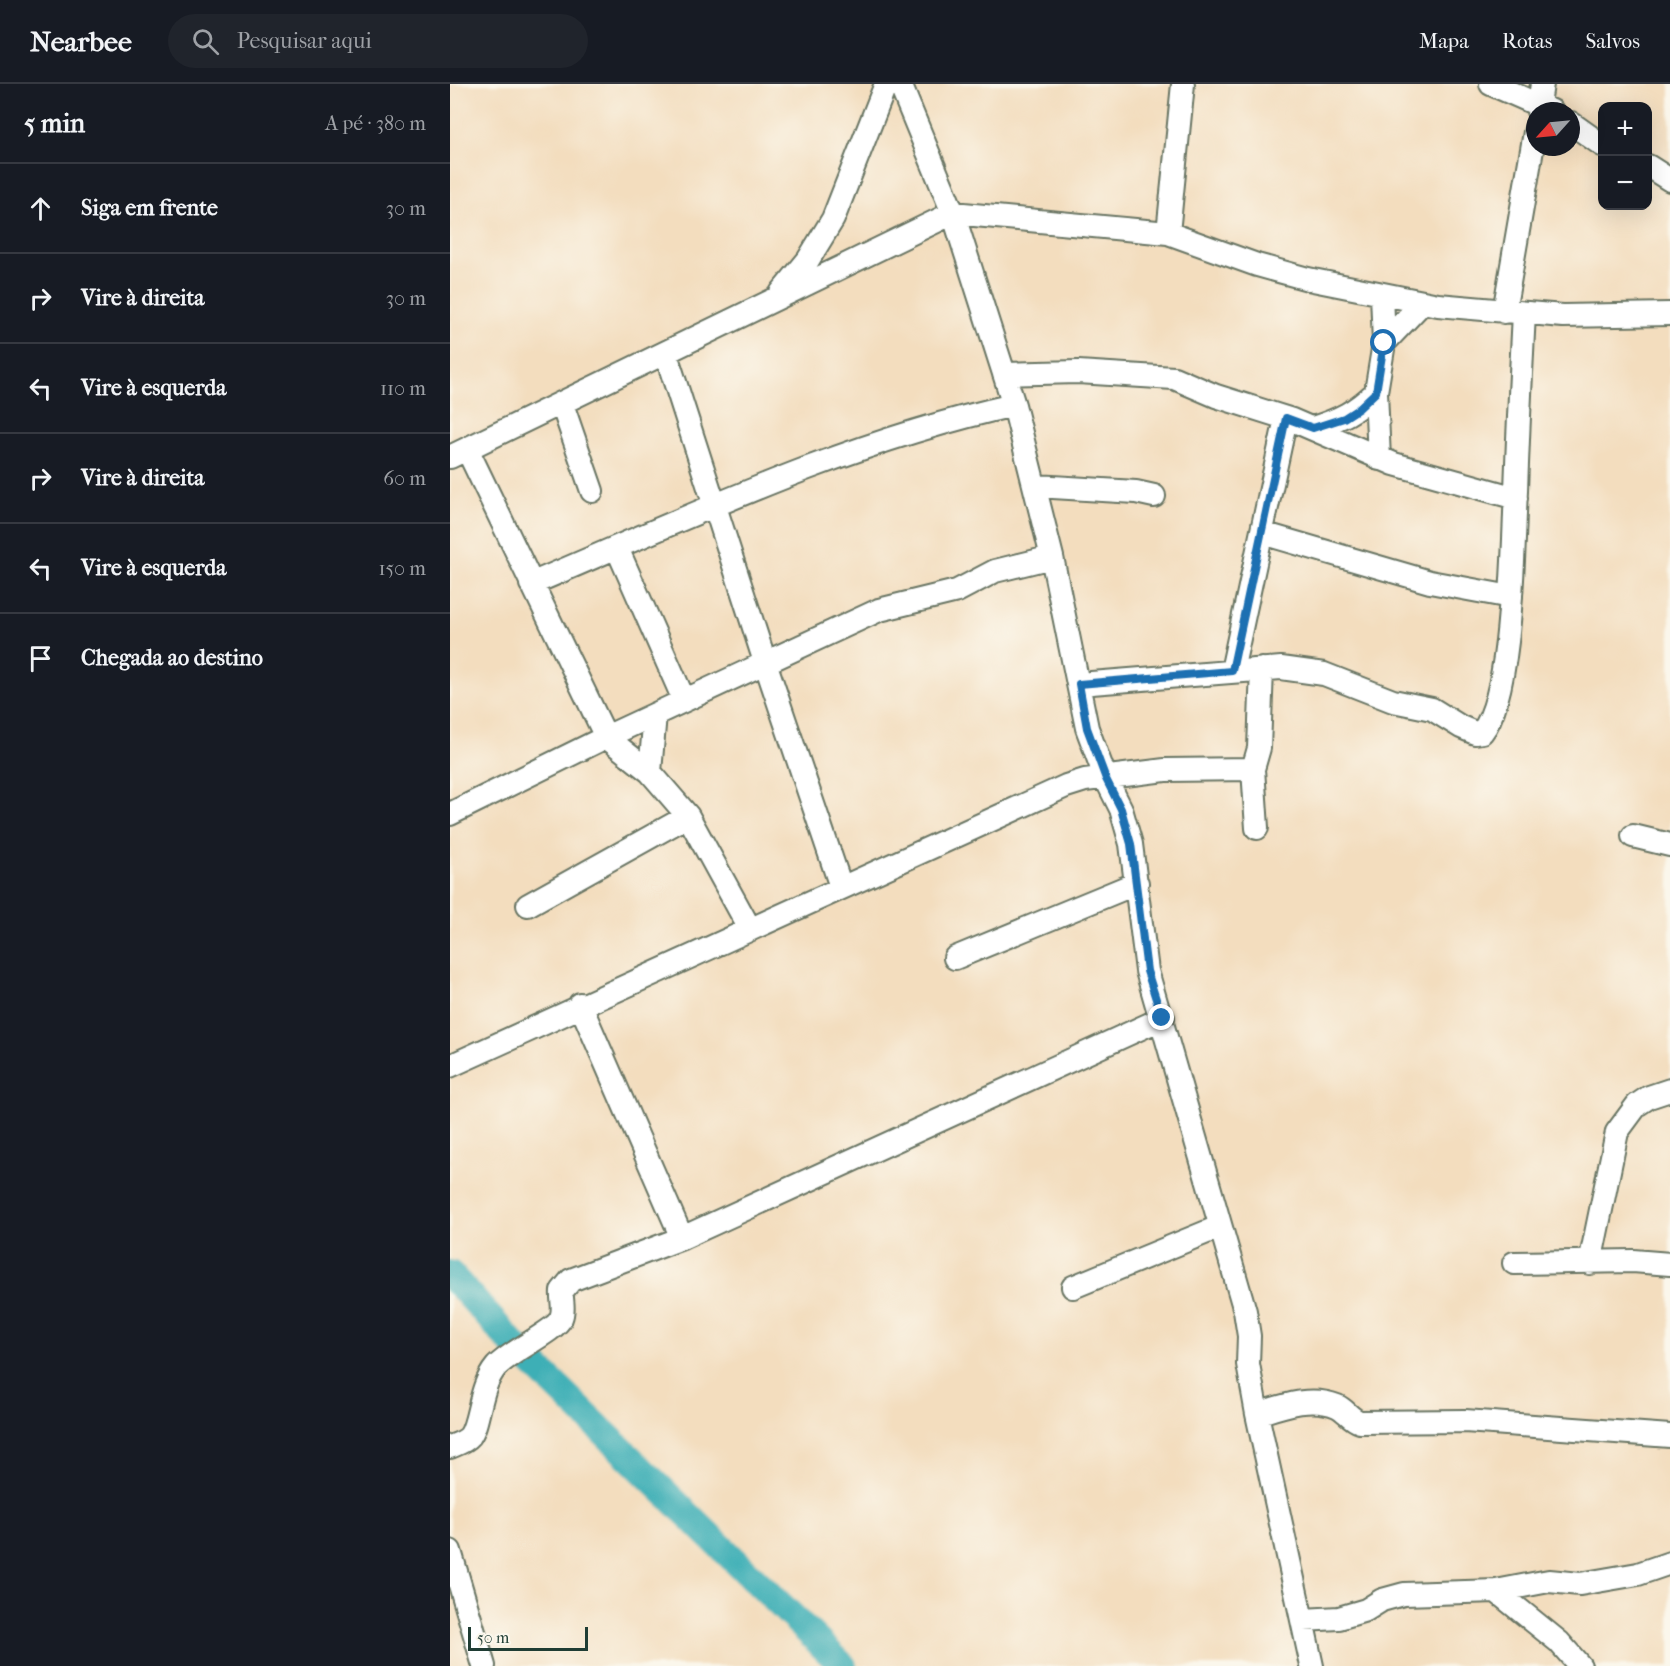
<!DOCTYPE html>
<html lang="pt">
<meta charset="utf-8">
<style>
body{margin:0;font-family:"IM FELL French Canon",serif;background:#20242c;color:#f1f3f6}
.controls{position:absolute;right:18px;top:18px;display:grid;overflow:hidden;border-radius:12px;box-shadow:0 6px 24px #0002}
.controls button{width:54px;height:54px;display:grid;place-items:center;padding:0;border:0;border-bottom:2px solid #363941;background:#171b24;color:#f1f3f6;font:30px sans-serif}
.compass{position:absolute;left:1076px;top:18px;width:54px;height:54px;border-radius:50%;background:#171b24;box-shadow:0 6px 24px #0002;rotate:243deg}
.scale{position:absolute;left:18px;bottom:15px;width:120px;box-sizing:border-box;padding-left:6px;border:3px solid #1f3d34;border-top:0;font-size:16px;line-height:21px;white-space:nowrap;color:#1f3d34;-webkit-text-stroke:4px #fbf7ec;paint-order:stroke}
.stop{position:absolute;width:18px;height:18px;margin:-14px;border:4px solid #1f6fb2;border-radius:50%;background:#fff}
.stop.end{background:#1f6fb2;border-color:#fff;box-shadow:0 2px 6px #0008}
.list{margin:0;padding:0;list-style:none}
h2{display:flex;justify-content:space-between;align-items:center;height:78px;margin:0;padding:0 24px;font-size:26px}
h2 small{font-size:20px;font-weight:400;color:#9ea1a6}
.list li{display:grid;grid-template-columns:39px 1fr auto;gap:18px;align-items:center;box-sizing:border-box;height:90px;padding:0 24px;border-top:2px solid #363941}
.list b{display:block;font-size:22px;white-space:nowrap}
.list em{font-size:20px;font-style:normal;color:#9ea1a6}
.icon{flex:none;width:33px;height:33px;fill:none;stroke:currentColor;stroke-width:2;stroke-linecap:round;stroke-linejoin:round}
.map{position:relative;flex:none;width:1220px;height:1582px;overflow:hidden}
header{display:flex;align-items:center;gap:36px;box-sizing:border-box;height:84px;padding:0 30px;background:#171b24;border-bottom:2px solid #363941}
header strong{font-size:28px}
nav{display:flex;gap:33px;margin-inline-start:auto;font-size:21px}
.search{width:420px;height:54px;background:#20242c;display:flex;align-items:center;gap:15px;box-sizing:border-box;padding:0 21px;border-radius:33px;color:#9ea1a6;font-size:22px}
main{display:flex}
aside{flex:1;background:#171b24}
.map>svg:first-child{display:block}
</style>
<header>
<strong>Nearbee</strong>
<div class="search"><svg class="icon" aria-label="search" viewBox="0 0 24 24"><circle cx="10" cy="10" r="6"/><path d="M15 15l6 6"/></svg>Pesquisar aqui</div>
<nav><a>Mapa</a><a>Rotas</a><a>Salvos</a></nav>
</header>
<main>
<aside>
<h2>5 min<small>A pé · 380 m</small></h2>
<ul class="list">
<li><svg class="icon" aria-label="ahead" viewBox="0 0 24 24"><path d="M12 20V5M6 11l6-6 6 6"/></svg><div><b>Siga em frente</b></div><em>30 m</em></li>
<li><svg class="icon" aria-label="right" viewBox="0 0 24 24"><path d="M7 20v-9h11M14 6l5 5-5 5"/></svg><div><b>Vire à direita</b></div><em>30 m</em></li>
<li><svg class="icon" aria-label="left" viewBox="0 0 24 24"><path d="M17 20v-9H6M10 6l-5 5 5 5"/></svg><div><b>Vire à esquerda</b></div><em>110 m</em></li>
<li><svg class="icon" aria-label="right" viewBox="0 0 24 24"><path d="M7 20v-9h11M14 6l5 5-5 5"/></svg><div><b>Vire à direita</b></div><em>60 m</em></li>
<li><svg class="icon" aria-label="left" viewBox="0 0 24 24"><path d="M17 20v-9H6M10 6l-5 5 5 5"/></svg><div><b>Vire à esquerda</b></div><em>150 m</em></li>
<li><svg class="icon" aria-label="arrive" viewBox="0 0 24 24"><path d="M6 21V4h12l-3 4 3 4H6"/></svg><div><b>Chegada ao destino</b></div></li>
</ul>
</aside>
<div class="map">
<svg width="1220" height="1582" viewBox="0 0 1220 1582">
<rect width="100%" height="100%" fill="#fbf7ec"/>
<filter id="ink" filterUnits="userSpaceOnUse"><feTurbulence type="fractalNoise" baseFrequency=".0167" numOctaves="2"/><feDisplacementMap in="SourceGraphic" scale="12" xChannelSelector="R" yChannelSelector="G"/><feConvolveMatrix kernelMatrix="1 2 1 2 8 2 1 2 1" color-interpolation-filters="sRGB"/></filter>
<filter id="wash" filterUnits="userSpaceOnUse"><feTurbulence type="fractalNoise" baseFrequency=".008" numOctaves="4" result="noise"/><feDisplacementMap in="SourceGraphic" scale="24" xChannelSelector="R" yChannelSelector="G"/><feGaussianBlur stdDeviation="1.35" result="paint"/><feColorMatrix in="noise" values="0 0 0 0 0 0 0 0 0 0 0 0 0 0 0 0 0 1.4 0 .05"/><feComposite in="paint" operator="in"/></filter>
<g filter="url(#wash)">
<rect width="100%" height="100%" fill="#f3ddbe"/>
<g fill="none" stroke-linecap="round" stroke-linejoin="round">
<path stroke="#3eafb6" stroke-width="28" d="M0,1190L66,1263L393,1582"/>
</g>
</g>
<g filter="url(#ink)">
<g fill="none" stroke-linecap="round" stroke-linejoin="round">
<g stroke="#697564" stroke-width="26">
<path id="minor" d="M450,0L503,129L564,321L602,473L637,644L656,695L671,725L681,760L697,887L795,1227L799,1252L798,1280L807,1330L862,1582
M1041,0L1102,27
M1088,27L1092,0
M1121,39L1152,61
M1198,82L1220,96
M718,149L733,0
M331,209L358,176L383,135L436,0
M1054,228L1085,48
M934,259L973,218
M216,270L315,578L391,803
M554,290L628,288L724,294L766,312L842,336L944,380L1066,414
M112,320L142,407
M863,344C891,335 905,328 926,308
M17,365L156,653L200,688L238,732L300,845
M0,373L503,129L718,149L807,181L858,195L988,221L1113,232L1220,230
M929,375L926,308L934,259L932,210
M586,402L686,408L704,412
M812,449L980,498L1061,513
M167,464L234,616
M81,500C239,433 396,358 564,321
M782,587L836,334
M629,600L831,584L874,590L943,617L982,625L1011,643L1025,649L1032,648C1063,610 1063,459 1066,407C1068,348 1071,288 1074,229
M200,688L205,630
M0,730L156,653L429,526L507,507L545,487L602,473
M807,744L803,685L809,664L812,585
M1183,752L1220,761
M78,821L238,732
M505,874L687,799
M130,920L232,1154
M0,982L616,702L635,696L715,686L803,685
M1064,1179L1183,1177L1220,1180
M1140,1179L1167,1048L1187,1021L1199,1013L1220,1006
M623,1203L769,1143
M807,1330C832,1322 861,1311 887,1322C896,1326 900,1335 910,1338L1015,1337L1220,1352
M0,1363C7,1360 15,1358 20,1352C30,1338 29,1303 46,1283C59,1268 106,1247 111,1234C115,1225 111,1216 112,1207L121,1196L232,1154L713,934
M0,1467L34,1582
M1046,1507L1109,1558L1130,1582
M853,1536L889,1534L916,1526L932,1516L954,1510L1046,1507L1099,1497L1130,1500L1188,1490L1220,1479"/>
</g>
<use href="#minor" stroke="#fff" stroke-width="22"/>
</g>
</g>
<g fill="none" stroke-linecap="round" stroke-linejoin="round" filter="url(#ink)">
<path stroke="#1f6fb2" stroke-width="8" d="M712,934L697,887L681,760L671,725L656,695L637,644L629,600L782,587L836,334L863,344L894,334L908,325L926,308L934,259"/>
</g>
</svg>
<div class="controls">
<button>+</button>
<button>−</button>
</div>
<svg class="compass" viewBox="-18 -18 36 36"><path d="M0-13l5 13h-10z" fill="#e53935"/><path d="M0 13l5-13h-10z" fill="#9ea1a6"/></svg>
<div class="scale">50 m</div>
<div class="stop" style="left:934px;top:259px"></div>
<div class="stop end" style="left:712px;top:934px"></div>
</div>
</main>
